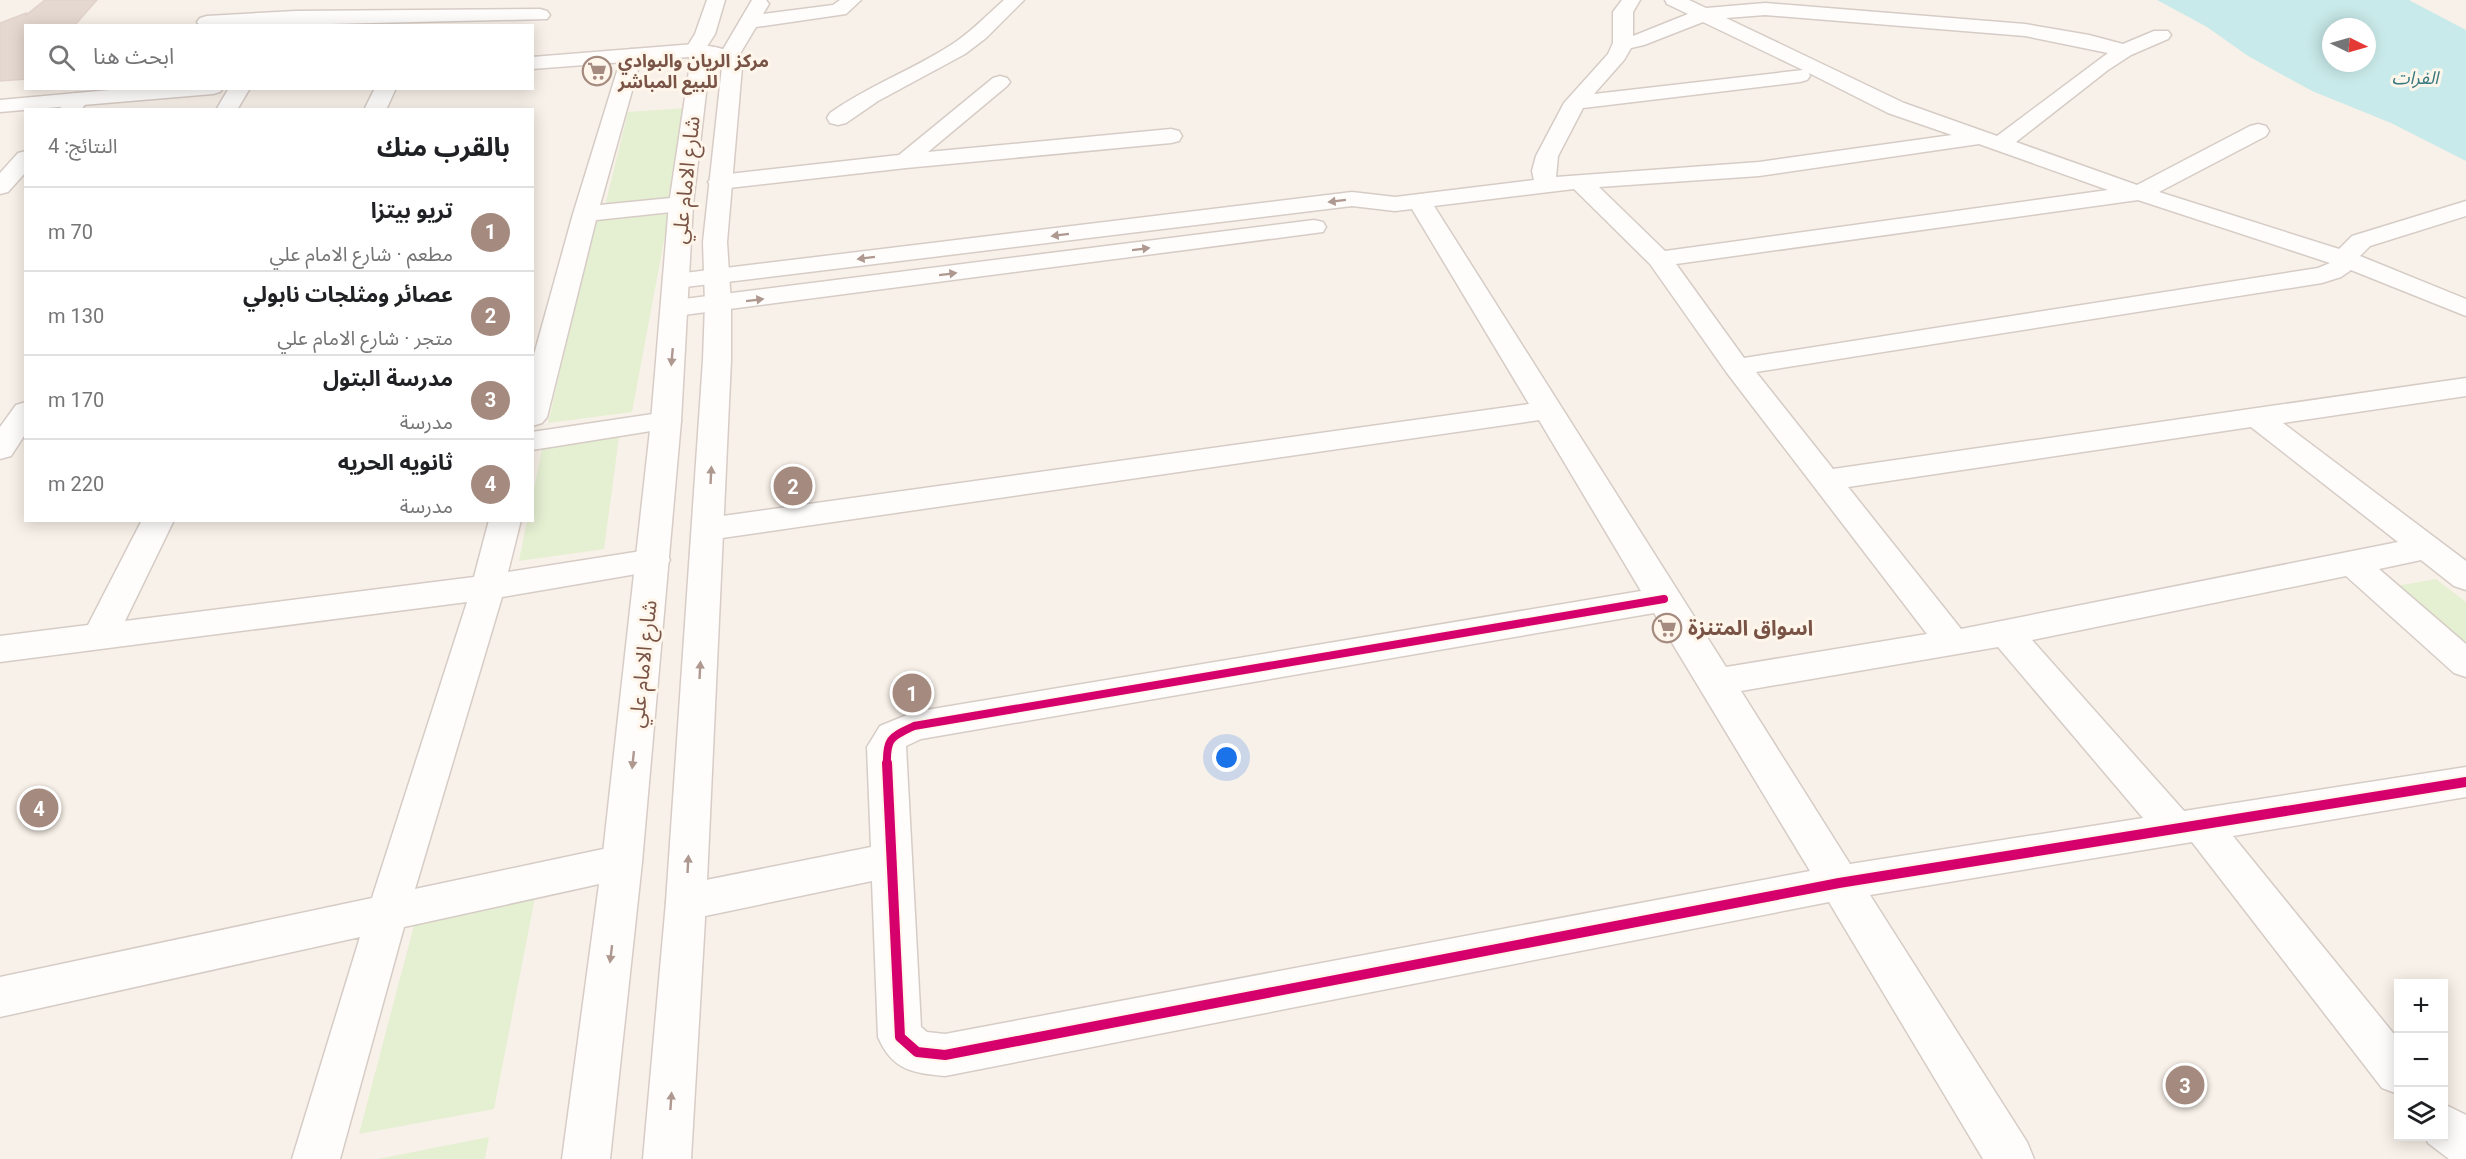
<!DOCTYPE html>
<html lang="ar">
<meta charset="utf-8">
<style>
body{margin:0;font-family:Roboto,"Noto Sans Arabic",sans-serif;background:#f2f2f2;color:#202124;direction:rtl}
.controls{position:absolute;right:18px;bottom:18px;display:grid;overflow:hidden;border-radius:0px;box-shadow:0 3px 15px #0003}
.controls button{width:54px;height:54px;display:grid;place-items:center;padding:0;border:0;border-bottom:2px solid #e0e0e0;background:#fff;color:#202124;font:30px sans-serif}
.compass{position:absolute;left:2322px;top:18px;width:54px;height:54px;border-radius:50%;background:#fff;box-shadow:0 3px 15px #0003;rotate:95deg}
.you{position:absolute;left:1227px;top:758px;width:21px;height:21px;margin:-15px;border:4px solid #fff;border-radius:50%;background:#1a73e8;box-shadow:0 0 0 9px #1a73e833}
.badge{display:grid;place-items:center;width:39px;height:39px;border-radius:50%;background:#a58b7f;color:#fff;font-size:20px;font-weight:700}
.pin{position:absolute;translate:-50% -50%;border:3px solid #fff;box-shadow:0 2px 6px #0006}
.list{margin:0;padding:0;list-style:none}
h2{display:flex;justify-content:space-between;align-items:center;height:78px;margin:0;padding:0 24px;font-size:26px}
h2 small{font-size:20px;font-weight:400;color:#757577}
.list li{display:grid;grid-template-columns:39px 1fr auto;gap:18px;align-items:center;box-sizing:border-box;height:84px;padding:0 24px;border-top:2px solid #e0e0e0}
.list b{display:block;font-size:22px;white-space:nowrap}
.list p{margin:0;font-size:20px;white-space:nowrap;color:#757577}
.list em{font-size:20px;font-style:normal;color:#757577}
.icon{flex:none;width:33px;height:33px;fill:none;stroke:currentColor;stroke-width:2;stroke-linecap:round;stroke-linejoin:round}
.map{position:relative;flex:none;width:2466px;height:1159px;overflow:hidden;direction:ltr}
.search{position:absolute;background:#fff;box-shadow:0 3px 15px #0003;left:24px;top:24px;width:510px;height:66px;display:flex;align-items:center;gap:15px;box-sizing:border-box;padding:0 21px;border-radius:0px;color:#757577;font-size:22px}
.panel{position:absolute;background:#fff;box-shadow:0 3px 15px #0003;left:24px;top:108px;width:510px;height:414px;border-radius:0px;direction:rtl}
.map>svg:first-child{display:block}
</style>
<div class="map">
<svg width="2466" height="1159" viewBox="0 0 2466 1159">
<rect width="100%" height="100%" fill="#f8f1e9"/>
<path fill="#e5efd2" d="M686,108L668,199L605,206L628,112Z
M669,214L632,412L548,423L595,221Z
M619,437L604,549L519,561L527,521L532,520L533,494L542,449Z
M2436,579L2466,602V647L2397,586Z
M536,892L494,1109L359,1134L417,914Z
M489,1137L485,1159H378Z"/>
<path fill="#c9eaea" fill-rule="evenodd" d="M2157,0H2409L2466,30V161L2391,123L2312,91L2248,56L2207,27ZM2331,27H2367V63H2331Z"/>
<path fill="#e5d8d0" stroke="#e1d3cb" stroke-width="1.5" d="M45,0H97L74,26H26V79L0,81V23L26,13V15Z"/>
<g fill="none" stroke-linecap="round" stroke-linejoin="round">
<g stroke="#d6ccc6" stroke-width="3">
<path id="street" d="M707,0H725L715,34L702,54H688L685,50L695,34Z
M752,0H766L769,4L763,14L833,5L840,0H861L846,14L756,27L735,62H721L718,58Z
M1004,0H1024L986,38L965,54L878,101L846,123L838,125L830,123L827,118L830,113C868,86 912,70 951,45C971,32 986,16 1004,0Z
M1622,0H1640L1633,12V36L1688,14L1667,4L1665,0H1689L1706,8L1765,3L2025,24L2089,35L2123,44L2154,31H2168L2171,35L2168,39L2131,55L2108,70L2016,142L2137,185L2250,126L2258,124L2266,126L2269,131L2266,136L2159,192L2339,249L2352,236L2466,201V216L2370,246L2360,256L2466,299V316L2351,270L2341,277L2322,283L1756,372L1833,469L2466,378V396L2283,423L2466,561V590L2454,586L2421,560L2379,569L2466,644V677L2454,673L2346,576L2032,640L2184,811L2466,767V797L2233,836L2398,1039V1094L2382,1088L2192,842L1870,895L2027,1142L2034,1159H1983L1829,902L945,1076C912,1073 892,1070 878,1037L872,881L686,920L672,915L666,902L672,889L686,884L871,847L867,747L880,726L914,712L1641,591L1539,420L708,540L697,537L692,529L697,521L708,518L1529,404L1412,209L1395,211L1352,206L677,288L668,285L664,280L668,275L1352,192L1395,197L1534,180L1532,171L1536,156L1564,103L1608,54L1613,43V12ZM1765,15L2025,36L2108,53L1997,136L1904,103L1726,18ZM1703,22L1803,70L1594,94L1624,60L1631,48L1644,45ZM1809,73L1888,113L1952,135L1759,162L1556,177L1558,156L1583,108L1800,82L1807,80L1810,76ZM1979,144L2108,190L1665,251L1599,187L1759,176ZM1574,189L1650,264L1727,373L1927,634L1726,667L1434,206ZM2138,200L2330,263L2318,268L1744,358L1676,264ZM2251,427L2398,542L1961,629L1848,487ZM1654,613L1810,871L945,1034L927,1032L921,1027L906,746L921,739ZM1998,647L2143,818L1850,864L1741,691Z
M540,9L547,11L550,15L547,19L248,26H200L197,22L200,18L207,16L296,11Z
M632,49L639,51L642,55L600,205L681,197L689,199L693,204L689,209L681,211L596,220L547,417L542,423L532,426V362L573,214L622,55L625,51Z
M1000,76L1007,78L1010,82L1007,86L928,152L1171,129L1179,131L1182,136L1179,141L1171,143L906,168L720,189L712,187L708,182L712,177L720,175L899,155L993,78Z
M229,88H250L237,110H216Z
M375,88H396L386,110H364Z
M78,93L86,94L89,99L81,110H59L70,94Z
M26,151V172L8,192L0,194V173L18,153Z
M1314,220L1323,222L1326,227L1323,232L676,316L667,314L663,308L667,302L676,300Z
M26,402V433L11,456L0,459V427L16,405Z
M666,412L676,415L681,421L676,427L532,450V432Z
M142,520H174L125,621L474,577L489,520H521L508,572L654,549L665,552L670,560L665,568L654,571L502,597L415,889L622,845L636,850L642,862L636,874L622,879L404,927L340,1159H292L360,937L0,1017V977L372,898L467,602L0,662V636L88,625Z
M2444,1104L2466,1115V1159H2449L2428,1143L2425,1136H2444Z"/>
</g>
<g stroke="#d7ccc6" stroke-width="3">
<path id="secondary" d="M695,44C711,47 739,47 742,67L727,242L731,304V360L706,902L691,1159H643L666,902L703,360L705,304L703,242L722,67L721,64L710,59L693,204L681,421L642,862L610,1159H562L602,862L651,421L669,204L690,64L689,57L532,69V57Z
M132,88H223L220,92L213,94L0,112V100Z"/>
</g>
<use href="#street" fill="#fefdfc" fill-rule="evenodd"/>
<use href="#secondary" fill="#fefdfc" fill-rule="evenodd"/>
<g stroke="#fff6eb" stroke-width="11">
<path id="cycleway-far1" d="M887,765C886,738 891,737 914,726L1664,599"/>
</g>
<g stroke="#fff6eb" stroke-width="14">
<path id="cycleway" d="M887,763L900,1037L917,1052L945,1055L1839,883L2466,782"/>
</g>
<use href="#cycleway-far1" stroke="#d6006c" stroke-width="8"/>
<use href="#cycleway" stroke="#d6006c" stroke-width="10"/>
</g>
<defs><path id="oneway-solid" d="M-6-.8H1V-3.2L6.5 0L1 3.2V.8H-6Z" transform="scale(1.5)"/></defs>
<g fill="#ae988f">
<use href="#oneway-solid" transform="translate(1337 201) rotate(173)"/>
<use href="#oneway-solid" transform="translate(1060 235) rotate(173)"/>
<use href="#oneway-solid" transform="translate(1141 249) rotate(-7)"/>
<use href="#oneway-solid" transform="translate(866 258) rotate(173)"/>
<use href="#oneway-solid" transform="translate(948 274) rotate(-7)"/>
<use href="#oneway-solid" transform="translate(755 300) rotate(-7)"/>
<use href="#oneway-solid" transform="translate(672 357) rotate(95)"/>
<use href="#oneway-solid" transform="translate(711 475) rotate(-87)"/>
<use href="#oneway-solid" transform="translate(700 670) rotate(-87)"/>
<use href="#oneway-solid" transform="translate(633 760) rotate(96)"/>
<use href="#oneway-solid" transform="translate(688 864) rotate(-87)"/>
<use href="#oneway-solid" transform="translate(611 954) rotate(97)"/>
<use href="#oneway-solid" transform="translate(671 1101) rotate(-86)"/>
</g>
<defs>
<g id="supermarket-ring" transform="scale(1.5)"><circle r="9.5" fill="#fff6eb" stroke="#a58b7f" stroke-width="1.5"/><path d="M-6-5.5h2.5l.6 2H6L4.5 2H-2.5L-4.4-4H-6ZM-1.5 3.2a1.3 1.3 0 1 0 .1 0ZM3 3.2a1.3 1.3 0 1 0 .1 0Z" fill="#a58b7f"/></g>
</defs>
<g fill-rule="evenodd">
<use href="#supermarket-ring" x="597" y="71"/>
<use href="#supermarket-ring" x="1667" y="628"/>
</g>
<g text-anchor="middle" stroke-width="6" stroke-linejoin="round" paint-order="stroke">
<g font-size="18" font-weight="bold" fill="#795446" stroke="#fff6eb" text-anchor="start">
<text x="618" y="67">مركز الريان والبوادي<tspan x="618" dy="21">للبيع المباشر</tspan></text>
</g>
<g font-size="18" font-style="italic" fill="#387a80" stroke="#fff6eb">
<text x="2415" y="84">الفرات</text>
</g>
<g font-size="21" fill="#795446" stroke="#fff6eb">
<text transform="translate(686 180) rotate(-84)" y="7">شارع الامام علي</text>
<text transform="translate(643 664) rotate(-84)" y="7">شارع الامام علي</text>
</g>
<g font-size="21" font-weight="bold" fill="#795446" stroke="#fff6eb" text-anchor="start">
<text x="1688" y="635">اسواق المتنزة</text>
</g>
</g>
</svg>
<div class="controls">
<button>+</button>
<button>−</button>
<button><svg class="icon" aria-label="layers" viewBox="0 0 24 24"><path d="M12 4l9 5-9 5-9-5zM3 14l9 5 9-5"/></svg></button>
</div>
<svg class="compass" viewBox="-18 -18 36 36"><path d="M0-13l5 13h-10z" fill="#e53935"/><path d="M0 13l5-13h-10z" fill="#757577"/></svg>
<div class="you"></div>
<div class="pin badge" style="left:912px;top:693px">1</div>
<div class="pin badge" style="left:793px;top:486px">2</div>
<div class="pin badge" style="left:2185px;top:1085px">3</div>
<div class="pin badge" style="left:39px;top:808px">4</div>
<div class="search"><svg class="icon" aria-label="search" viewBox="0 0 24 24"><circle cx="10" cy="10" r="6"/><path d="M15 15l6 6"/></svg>ابحث هنا</div>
<section class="panel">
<h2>بالقرب منك<small>النتائج: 4</small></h2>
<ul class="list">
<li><span class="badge">1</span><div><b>تريو بيتزا</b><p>مطعم · شارع الامام علي</p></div><em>70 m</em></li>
<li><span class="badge">2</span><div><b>عصائر ومثلجات نابولي</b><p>متجر · شارع الامام علي</p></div><em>130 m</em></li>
<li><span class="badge">3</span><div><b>مدرسة البتول</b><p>مدرسة</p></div><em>170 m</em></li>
<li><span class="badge">4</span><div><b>ثانويه الحريه</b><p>مدرسة</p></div><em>220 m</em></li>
</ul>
</section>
</div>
